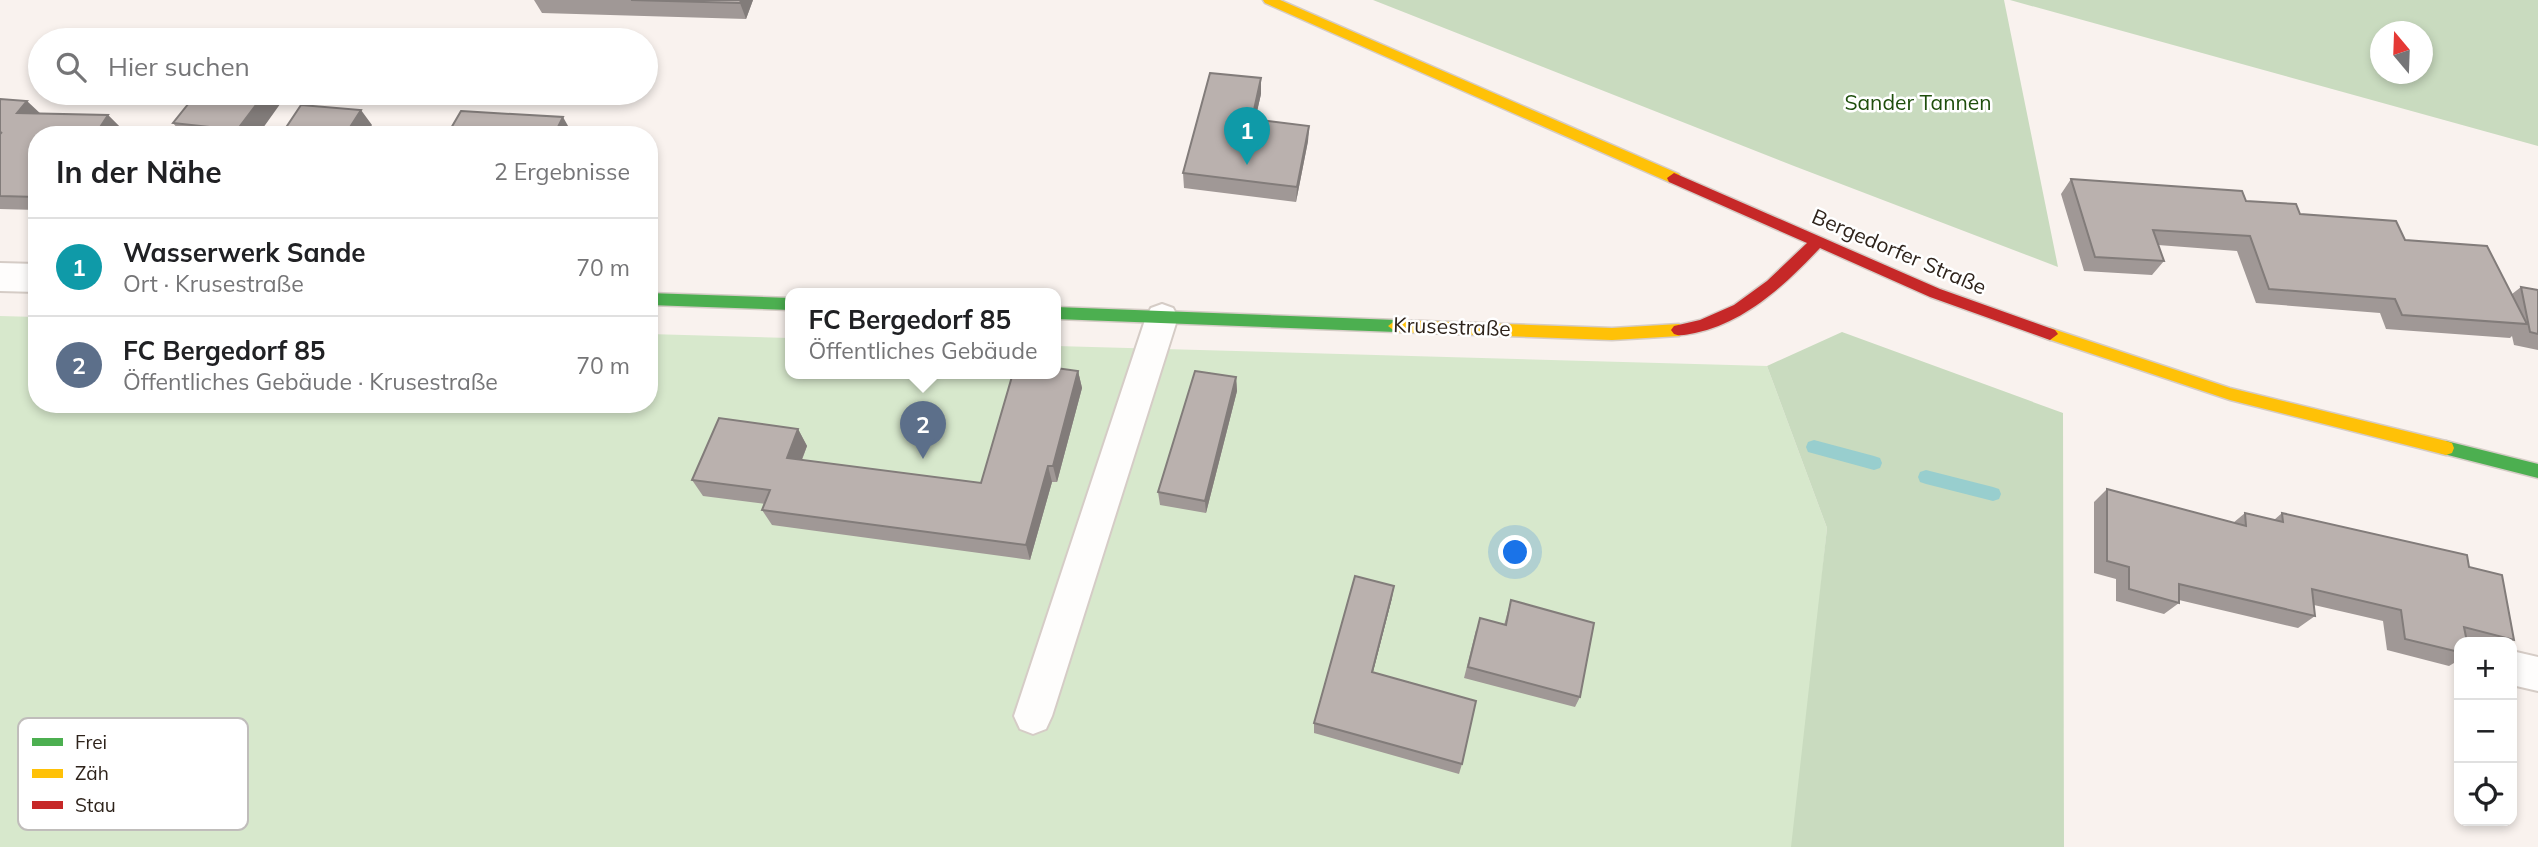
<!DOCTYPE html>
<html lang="de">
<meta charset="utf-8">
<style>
body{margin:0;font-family:Mulish,sans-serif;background:#f2f2f2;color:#202124}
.controls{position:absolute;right:21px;bottom:21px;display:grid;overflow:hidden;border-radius:14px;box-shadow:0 4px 10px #0003}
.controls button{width:63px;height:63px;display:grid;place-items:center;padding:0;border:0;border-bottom:2px solid #e0e0e0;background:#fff;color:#202124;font:35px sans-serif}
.compass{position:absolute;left:2370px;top:21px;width:63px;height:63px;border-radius:50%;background:#fff;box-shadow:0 4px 10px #0003;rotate:341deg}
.you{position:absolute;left:1516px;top:553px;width:24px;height:24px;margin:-18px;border:5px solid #fff;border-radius:50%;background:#1a73e8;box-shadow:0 0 0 10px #1a73e833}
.badge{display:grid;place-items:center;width:46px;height:46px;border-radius:50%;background:#756b65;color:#fff;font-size:23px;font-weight:700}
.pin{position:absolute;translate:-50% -58px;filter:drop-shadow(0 2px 4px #0008)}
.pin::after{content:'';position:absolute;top:37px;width:24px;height:21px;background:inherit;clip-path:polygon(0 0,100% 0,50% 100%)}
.popup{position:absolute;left:785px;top:288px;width:276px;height:91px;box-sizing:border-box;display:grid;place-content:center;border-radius:14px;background:#fff;filter:drop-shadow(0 2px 5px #0005);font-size:23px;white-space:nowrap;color:#757577}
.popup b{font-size:26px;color:#202124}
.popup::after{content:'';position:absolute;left:50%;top:100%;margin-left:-14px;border:14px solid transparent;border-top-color:#fff}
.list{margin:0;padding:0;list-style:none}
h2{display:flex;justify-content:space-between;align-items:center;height:91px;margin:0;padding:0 28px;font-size:30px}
h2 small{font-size:23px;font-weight:400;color:#757577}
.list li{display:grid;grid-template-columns:46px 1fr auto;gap:21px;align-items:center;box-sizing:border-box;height:98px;padding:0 28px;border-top:2px solid #e0e0e0}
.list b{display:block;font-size:26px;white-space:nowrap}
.list p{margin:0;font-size:23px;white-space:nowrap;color:#757577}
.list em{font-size:23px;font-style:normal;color:#757577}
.icon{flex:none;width:38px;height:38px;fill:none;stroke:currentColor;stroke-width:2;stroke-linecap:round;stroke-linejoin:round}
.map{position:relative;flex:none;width:2538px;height:847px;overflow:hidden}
.search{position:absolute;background:#fff;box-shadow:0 4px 10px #0003;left:28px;top:28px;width:630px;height:77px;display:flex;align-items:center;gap:18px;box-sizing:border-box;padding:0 24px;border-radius:38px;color:#757577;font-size:26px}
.panel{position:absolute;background:#fff;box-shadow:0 4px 10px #0003;left:28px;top:126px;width:630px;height:287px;border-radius:28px}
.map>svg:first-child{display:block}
</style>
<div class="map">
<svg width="2538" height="847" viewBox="0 0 2538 847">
<rect width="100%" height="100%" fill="#f9f2ee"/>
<path fill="#d7e8cc" d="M0,316L37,317V404H649V334L790,338V373H1056V346L1767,366L1827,528L1794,847H0Z"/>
<path fill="#c9dbbf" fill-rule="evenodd" d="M1373,0H2004L2058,267L1794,166Z
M2010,0H2538V146ZM2380,32H2422V74H2380Z
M1842,332L2063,413L2064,847H1791L1827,528L1767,366Z"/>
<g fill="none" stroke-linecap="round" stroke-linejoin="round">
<path fill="#98cece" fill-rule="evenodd" d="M1814,440L1874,456L1880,458L1882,463L1880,468L1874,470L1808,452L1806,447L1808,442Z
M1926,470L1993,487L1999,489L2001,494L1999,499L1993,501L1926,484L1920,482L1918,477L1920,472Z"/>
<g stroke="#d5ccc6" stroke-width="4">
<path id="lane" d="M1162,304L1173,308L1178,317L1052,716L1046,729L1033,734L1020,729L1014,716L1146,317L1151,308Z
M2512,651L2538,657V691L2512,685Z"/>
</g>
<g stroke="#d5ccc6" stroke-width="4">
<path id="street" d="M0,263L37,264V292L0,291Z"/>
</g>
<g stroke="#d5ccc6" stroke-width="3">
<path id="fast" d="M649,293L790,298V310L649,305Z
M1056,307L1396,320L1404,326L1396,332L1056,319Z
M2446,441L2538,464V478L2440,453L2438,448L2440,443Z"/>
</g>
<g stroke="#d5ccc6" stroke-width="3">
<path id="slow" d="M1263,0H1280L1679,174L1681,178L1674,183L1669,182L1265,3Z
M1396,320L1612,328L1679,324L1687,330L1679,336L1612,340L1396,332L1388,326Z
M2050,328L2230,388L2446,441L2452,443L2454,448L2452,453L2446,455L2230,400L2045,338L2042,334Z"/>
</g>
<g stroke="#d5ccc6" stroke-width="3">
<path id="jam" d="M1674,173L1940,289L2055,330L2058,334L2050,340L1930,297L1820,248C1785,285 1746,322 1695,333C1687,334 1681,337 1674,334L1671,330L1674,326L1700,320L1734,305L1767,281L1807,243L1669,182L1667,178Z"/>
</g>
<use href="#lane" fill="#fefdfc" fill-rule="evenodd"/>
<use href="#street" fill="#fefdfc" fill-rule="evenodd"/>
<use href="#fast" fill="#4caf50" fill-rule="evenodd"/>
<use href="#slow" fill="#ffc107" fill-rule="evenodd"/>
<use href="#jam" fill="#c62828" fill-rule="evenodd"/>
</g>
<path fill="#a09896" d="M534,0H753L746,19L542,13Z
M197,93L258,135H183L173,123Z
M1261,94L1255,119L1309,126L1308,141L1296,202L1184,188L1183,173Z
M0,99L40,114L108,115L122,129L118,135H37V210L0,209Z
M2071,179L2246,201L2405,240L2512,294L2521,287L2538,290V350L2514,345L2512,336L2510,338L2386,329L2380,313L2256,303L2237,251L2158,245L2164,261L2152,275L2084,271L2061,194Z
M1078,371L1082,388L1057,482H1052L1030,560L772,525L762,510L765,504L703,496L692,480L798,429L807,446L802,460L981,483Z
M1236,377L1237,391L1206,513L1160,505L1158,492Z
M2107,489L2233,523L2245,513L2274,520L2282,513L2469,567L2514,640L2510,642H2459V660L2449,666L2387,650L2383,621L2314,605L2315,616L2298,628L2179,600V603L2164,614L2116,601V579L2094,573V502Z
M1392,598L1373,672L1462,764L1459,774L1314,733V723Z
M1511,600L1580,697L1575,707L1464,678L1476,630L1504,625Z"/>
<path fill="#827c7a" d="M741,0H753L746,19L740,3Z
M1261,78V94L1252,134V119Z
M265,93H288L258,135H241L237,130Z
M27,101L42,115L17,113Z
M361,110L372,125L366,135H345Z
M108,115L122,129L118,135H95Z
M563,117L572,133L571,135H554Z
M1309,126L1308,141L1296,202L1297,187Z
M1078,371L1082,388L1057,482L1053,466Z
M1236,377L1237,391L1206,513L1205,501Z
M798,429L807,446L796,474L787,458Z
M1048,466L1052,482L1030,560L1026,545Z
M1394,586L1392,598L1370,683L1372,672Z"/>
<path fill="#bab1ae" stroke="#827c7a" stroke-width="2" d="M631,0H741L740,3Z
M1210,73L1261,78L1252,119L1309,126L1297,187L1183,173Z
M197,93H265L237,130L173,123Z
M0,99L27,101L17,113L108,115L95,135H37V197L0,196V134L2,132L0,134Z
M301,105L361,110L345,135H281Z
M461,111L563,117L554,135H447Z
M2071,179L2242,191L2246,201L2296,204L2300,214L2396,221L2405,240L2487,246L2527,324L2402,315L2395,299L2269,289L2250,236L2153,230L2164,261L2095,257Z
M2521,287L2538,290V334L2530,332Z
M1056,368L1078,371L1053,466H1048L1026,545L762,510L770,490L692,480L719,418L798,429L787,458L981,483L1013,373H1056Z
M1195,371L1236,377L1205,501L1158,492Z
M2107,489L2246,526L2245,513L2283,522L2282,513L2467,555L2469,567L2502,575L2514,640L2464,627L2467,642H2459V652L2405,639L2401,610L2312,589L2315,616L2179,584V603L2129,589V567L2107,561Z
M1355,576L1394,586L1372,672L1476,701L1462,764L1314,723Z
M1511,600L1594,623L1580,697L1468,667L1480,618L1506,625Z"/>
<g text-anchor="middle" stroke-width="5" stroke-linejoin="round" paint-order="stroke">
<g font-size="21" fill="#1e4e0c" stroke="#fff">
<text x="1918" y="110">Sander Tannen</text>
</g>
<g font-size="21" fill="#2e231b" stroke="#fff">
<text transform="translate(1899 252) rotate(23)" y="7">Bergedorfer Straße</text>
<text transform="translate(1452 327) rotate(2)" y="7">Krusestraße</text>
</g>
</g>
<rect x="18" y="718" width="230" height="112" rx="10" fill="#fff" stroke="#c0bdbb" stroke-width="2"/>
<rect x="32" y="738" width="31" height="8" fill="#4caf50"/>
<rect x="32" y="769" width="31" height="9" fill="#ffc107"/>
<rect x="32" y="801" width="31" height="8" fill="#c62828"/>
<g font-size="19" fill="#2e231b">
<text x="75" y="749">Frei</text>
<text x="75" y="780">Zäh</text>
<text x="75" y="812">Stau</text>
</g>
</svg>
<div class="controls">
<button>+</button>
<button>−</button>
<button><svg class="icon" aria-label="locate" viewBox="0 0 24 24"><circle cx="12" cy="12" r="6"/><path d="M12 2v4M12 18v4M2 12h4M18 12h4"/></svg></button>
</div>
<svg class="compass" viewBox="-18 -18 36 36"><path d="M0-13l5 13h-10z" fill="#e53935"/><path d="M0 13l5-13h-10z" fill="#757577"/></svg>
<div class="you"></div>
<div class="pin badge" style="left:1247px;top:165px;background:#0f9aa8">1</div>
<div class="pin badge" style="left:923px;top:459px;background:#5c6f8a">2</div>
<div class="popup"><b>FC Bergedorf 85</b>Öffentliches Gebäude</div>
<div class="search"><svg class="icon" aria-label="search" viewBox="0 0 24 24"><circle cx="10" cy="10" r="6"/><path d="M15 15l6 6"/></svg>Hier suchen</div>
<section class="panel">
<h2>In der Nähe<small>2 Ergebnisse</small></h2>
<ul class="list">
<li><span class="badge" style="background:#0f9aa8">1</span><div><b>Wasserwerk Sande</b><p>Ort · Krusestraße</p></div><em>70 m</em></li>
<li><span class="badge" style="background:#5c6f8a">2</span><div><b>FC Bergedorf 85</b><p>Öffentliches Gebäude · Krusestraße</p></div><em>70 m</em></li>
</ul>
</section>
</div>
